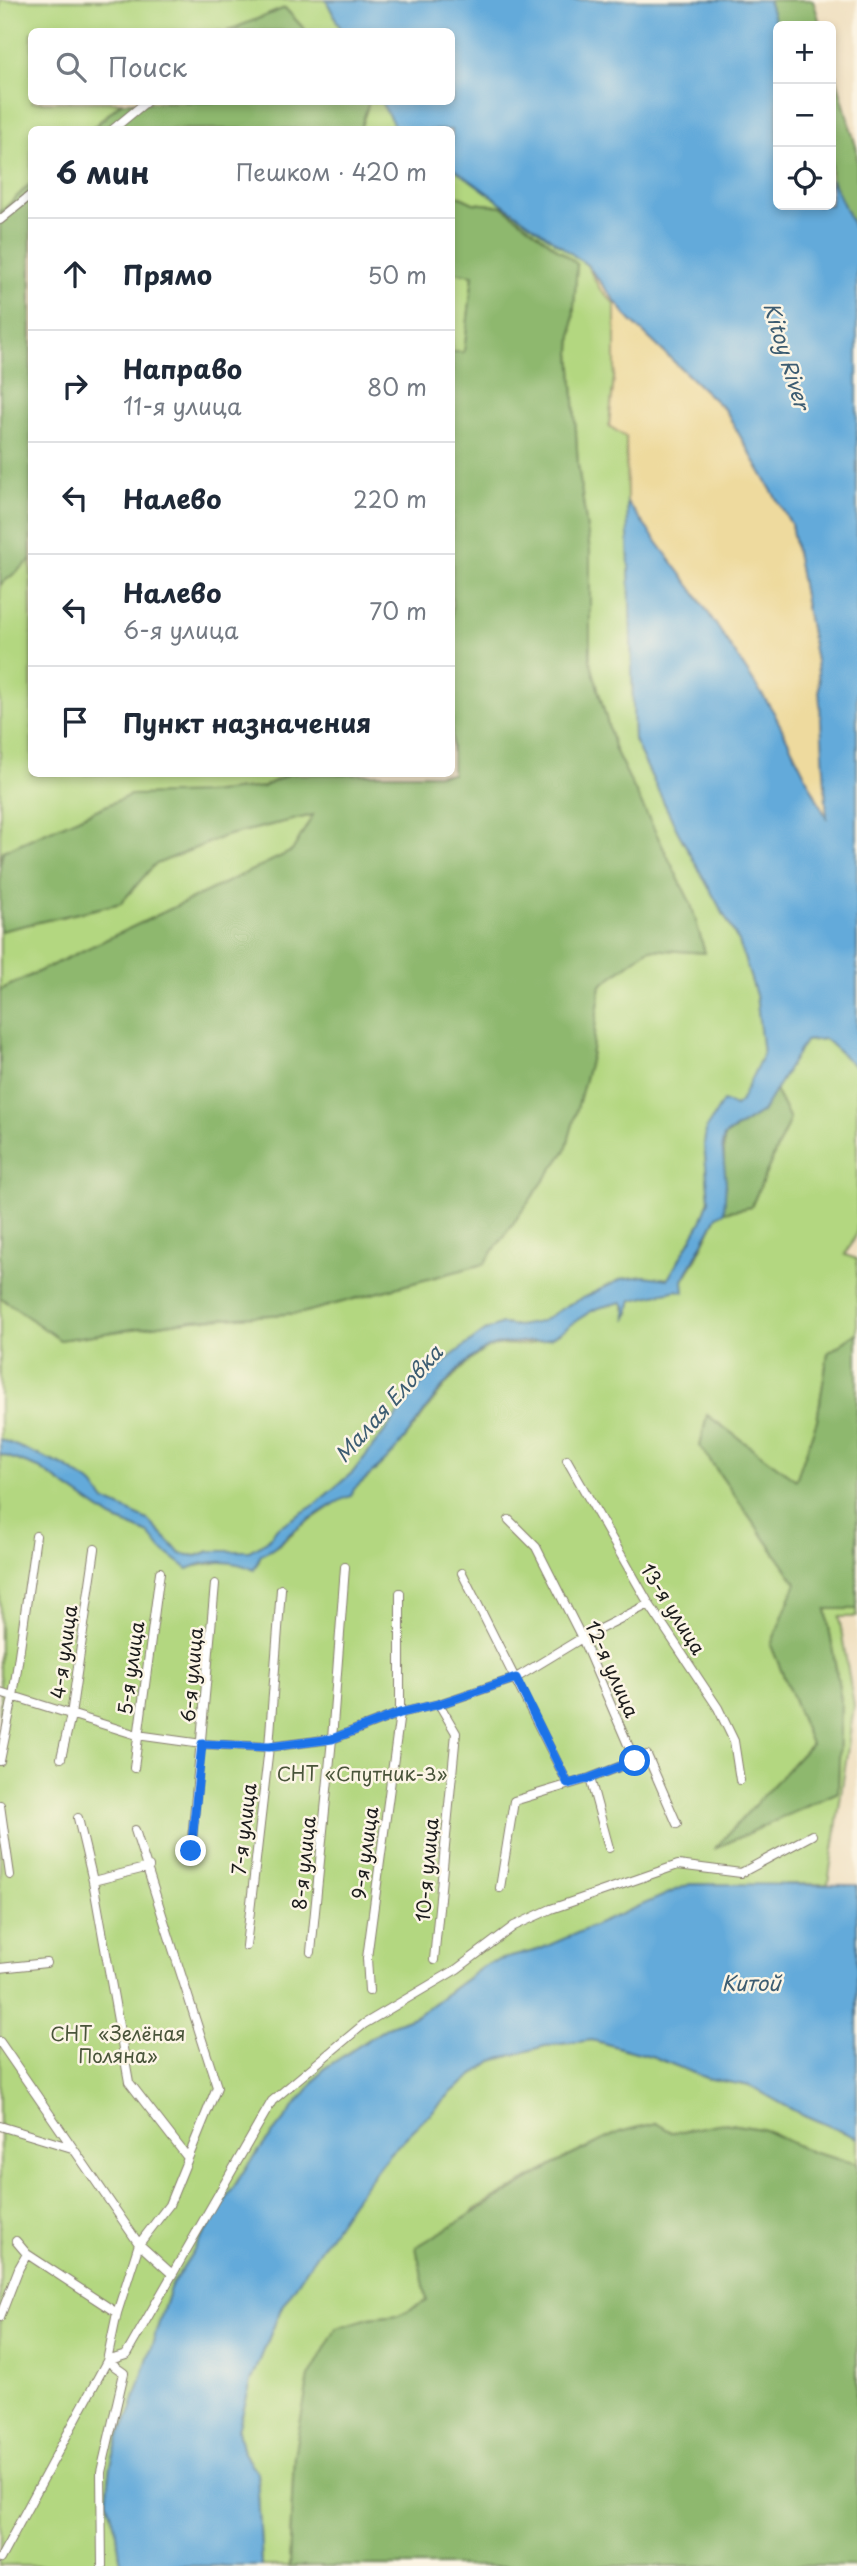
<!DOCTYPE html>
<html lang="ru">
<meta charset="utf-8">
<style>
body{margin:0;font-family:"Playpen Sans",sans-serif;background:#f2f2f3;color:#1f2937}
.controls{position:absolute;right:21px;top:21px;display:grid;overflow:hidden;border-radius:10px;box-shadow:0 4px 10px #0003}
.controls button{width:63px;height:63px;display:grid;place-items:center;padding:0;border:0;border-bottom:2px solid #e0e1e3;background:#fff;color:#1f2937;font:35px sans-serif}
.stop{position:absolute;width:21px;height:21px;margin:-16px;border:5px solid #1a73e8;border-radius:50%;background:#fff}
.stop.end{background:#1a73e8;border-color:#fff;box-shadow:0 2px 7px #0008}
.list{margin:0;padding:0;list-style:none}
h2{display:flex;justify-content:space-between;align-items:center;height:91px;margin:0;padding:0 28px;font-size:30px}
h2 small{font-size:23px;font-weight:400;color:#747a83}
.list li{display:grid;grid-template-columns:46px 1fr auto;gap:21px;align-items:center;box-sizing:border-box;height:112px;padding:0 28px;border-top:2px solid #e0e1e3}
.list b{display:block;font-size:26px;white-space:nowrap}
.list p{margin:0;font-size:23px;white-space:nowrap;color:#747a83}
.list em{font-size:23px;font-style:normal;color:#747a83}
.icon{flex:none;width:38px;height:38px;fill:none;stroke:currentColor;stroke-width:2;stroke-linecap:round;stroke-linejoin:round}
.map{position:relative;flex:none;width:857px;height:2566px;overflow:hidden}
.search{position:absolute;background:#fff;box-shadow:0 4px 10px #0003;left:28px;top:28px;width:427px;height:77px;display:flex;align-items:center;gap:18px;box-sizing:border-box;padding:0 24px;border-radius:10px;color:#747a83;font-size:26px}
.panel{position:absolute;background:#fff;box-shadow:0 4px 10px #0003;left:28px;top:126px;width:427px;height:651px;border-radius:10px}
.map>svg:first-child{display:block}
</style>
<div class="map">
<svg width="857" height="2566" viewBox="0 0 857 2566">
<rect width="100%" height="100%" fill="#fcf5e5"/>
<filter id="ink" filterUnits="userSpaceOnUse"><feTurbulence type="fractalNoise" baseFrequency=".0143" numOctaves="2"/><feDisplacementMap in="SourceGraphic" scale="14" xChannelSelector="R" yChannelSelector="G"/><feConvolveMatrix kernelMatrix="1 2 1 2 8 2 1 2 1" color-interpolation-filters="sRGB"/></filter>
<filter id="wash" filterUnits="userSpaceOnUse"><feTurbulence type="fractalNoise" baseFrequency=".00686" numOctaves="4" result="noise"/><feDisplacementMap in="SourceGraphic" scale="28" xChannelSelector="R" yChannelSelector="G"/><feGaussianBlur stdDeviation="1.57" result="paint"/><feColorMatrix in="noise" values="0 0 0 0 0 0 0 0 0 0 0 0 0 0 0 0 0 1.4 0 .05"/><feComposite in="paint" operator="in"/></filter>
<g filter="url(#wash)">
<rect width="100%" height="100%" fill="#f0e0c1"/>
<path fill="#b3d780" stroke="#687a4e" stroke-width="2" d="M0,0H326L342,31H306L285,8L227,31L32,32V102H122L91,129L32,130L31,183L0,213Z
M369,102H381L398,129L360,130Z
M452,167L587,265L600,289L615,304V369L609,425L626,437L634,740L678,832L739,942L756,995L763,1054L743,1099L704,1144L709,1199L701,1222L668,1279L644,1276L622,1279L568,1305L540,1323L518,1326L502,1324L421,1385L353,1472L313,1506L277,1528L267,1541L249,1551H210L197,1556L181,1554L148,1520L104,1500L93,1485L64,1466L0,1439V1297L60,1340L193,1320L302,1313L484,1264L591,1057L601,985L649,949L705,953L691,904L615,750L590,660V551L578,465L571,351L577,264L502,206L473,203L452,193Z
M452,272L473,274L464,353L452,352Z
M31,560L32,774H289L263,787L205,793L64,826L3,851L0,865V585Z
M313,815L293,851L0,990V931L121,903L153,865L225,836Z
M825,1039L857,1068V1233L845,1255L857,1259V1333L828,1353L817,1420L796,1481L707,1415L700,1446L797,1584L771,1645L811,1744L716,1848L838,1792L841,1700L826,1608L857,1609V1617H839L854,1706L828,1884H788L488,1963L416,2016L388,2027L325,2068L247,2166L170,2288L132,2408L118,2439L111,2465L107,2499L117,2533L121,2566H0V1454L39,1468L112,1518L149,1534L159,1544L192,1567L225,1561L244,1565L258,1563L261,1554C277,1549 287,1537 300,1527C332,1506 365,1483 392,1454C423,1420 444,1377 483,1351C499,1340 514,1347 530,1344C547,1341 578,1316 596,1309C604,1306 614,1304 622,1302L625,1311L629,1313L632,1300L677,1290L695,1261L717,1216L724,1212L751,1207L790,1119L775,1090L805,1041Z
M592,2040L654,2057L706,2078L750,2086L795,2111L857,2138V2164L811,2152L762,2129L723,2123L673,2133L656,2123L620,2132L564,2159L474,2210L428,2301L399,2315L369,2318L294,2455L289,2566H262L257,2472L243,2453L238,2430L251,2382L268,2340L282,2306L303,2273L352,2202L390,2153L453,2091L492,2061L545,2046Z"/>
<path fill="#8eb86e" stroke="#556a45" stroke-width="2" d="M768,0H813L821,26H778V32Z
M285,8L306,31H227Z
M831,59L857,150V241L852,223L831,178Z
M122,102H369L360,129L91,130Z
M31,183V560L0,585V213Z
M452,193L473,203L502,206L577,264L571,351L578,465L590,551V660L615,750L691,904L705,953L649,949L601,985L591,1057L566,1150L484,1264L302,1313L193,1320L60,1340L0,1297V990L292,851L313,815L225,836L154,865L121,903L0,931V865L3,851L130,795L205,793L263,787L289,774H452V352H464L473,275L452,272Z
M775,1090L790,1119L751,1207L724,1212V1137L762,1112Z
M857,1333V1609H826L841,1700L838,1792L714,1849L811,1744L771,1645L796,1583L700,1446L707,1415L796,1480L817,1420L828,1353Z
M656,2123L673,2133L723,2123L762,2129L811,2152L857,2164V2566H289L294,2455L309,2377L336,2328L369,2318L399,2315L427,2301L416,2247L564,2159L620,2132Z"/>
<path fill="#eeda9e" stroke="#857b5d" stroke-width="2" d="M587,265L630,320L725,410L791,524L818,672L828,821L773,711L693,590L627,502L626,437L609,426L615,369V304L600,289Z"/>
<path fill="#63aada" stroke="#40637b" stroke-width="2" d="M326,0H768L778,32V205H831V178L852,223L857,241V1068L825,1039L805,1041L762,1112L724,1136L722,1144L726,1182L724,1212L717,1216L683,1280L684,1292L677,1290L632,1300L626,1320L625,1306L622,1302C613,1304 604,1306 596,1309C579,1316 567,1331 550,1338C530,1346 507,1338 487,1348C447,1369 422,1419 394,1452C382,1465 368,1477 354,1489L351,1496C338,1499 294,1529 284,1539C276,1546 272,1551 261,1554L254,1570C235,1560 208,1559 188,1569L161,1549L149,1534L112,1518L39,1468L0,1454V1439L64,1466L93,1485L104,1500L148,1520L181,1554L197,1556L210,1551H249L267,1541L277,1528L313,1506L353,1472L421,1385L450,1357L485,1331L502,1324L518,1326L540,1322L568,1305L622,1279L644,1276L668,1279L701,1222L709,1200L704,1144L706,1129L723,1101L735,1106L740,1102L763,1054L756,995L739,942L678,832L634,740L627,502L693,590L773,711L827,819L818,672L791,524L725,410L630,320L587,265L452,167V130H398L395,127L381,102H452V32L342,31Z
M690,1884L857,1885V2138L795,2111L750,2086L706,2078L654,2057L592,2040L545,2046L492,2061L453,2091L390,2153L352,2202L282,2306L251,2382L238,2430L243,2453L257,2472L262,2566H121L117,2533L107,2499L111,2465L118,2439L132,2408L170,2288L247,2166L325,2068L388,2027L416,2016L488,1963L538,1950Z"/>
</g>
<g filter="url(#ink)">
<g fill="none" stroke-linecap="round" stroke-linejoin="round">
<g stroke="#867e6e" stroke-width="10">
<path id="street" d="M112,130L146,102
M0,220L32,194
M567,1460L649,1604L718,1708L734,1741L740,1780
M509,1520L536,1547L582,1638L635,1761L647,1755L677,1824
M462,1573L568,1784
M0,1692L137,1735L202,1744L269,1747L332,1739L400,1713L439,1704L516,1678L582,1638L649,1604
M61,1758L71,1715L95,1549
M0,1761L13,1697L36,1536
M134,1768L160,1572
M590,1778L609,1848
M0,1805L10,1875
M78,1818L93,1881L129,2082L188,2158
M191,1851L215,1584
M93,1881L149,1867
M500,1888L514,1801L590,1778L635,1761
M246,1946L269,1747L281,1589
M311,1952L332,1739L345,1567
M434,1960L456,1733L439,1704
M0,1968L46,1963
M369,1991L367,1958L400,1713V1593
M0,2042L139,2244L172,2274
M0,2126L72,2148
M16,2241L27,2254L117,2313
M0,2317L19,2268L27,2254
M107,2361L126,2355L272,2101L364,2024L457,1969L514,1926L551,1909L678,1865L741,1873L812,1835
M0,2559L107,2361L117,2313L139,2244L169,2205L217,2087L135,1830
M102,2566L101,2472L124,2373L107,2361"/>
</g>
<use href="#street" stroke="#fff" stroke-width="8"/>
</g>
</g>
<g fill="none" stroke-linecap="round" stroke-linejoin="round" filter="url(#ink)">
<path stroke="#1a73e8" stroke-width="9" d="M191,1851L202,1744L269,1747L332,1739L400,1713L439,1704L516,1678L568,1784L590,1778L635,1761"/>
</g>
<g text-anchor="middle" stroke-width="5" stroke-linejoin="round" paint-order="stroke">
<g font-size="19" fill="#1c1c1c" stroke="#fcf5e5">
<text transform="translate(673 1609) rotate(58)" y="7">13-я улица</text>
<text transform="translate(64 1652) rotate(-82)" y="7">4-я улица</text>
<text transform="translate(131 1668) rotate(-82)" y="7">5-я улица</text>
<text transform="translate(612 1669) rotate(66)" y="7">12-я улица</text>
<text transform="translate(192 1675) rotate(-85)" y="7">6-я улица</text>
<text transform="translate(244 1829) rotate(-83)" y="7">7-я улица</text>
<text transform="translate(365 1853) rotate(-82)" y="7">9-я улица</text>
<text transform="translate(304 1863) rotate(-84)" y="7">8-я улица</text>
<text transform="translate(427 1870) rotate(-85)" y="7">10-я улица</text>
</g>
<g font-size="19" fill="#49543a" stroke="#fcf5e5">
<text x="362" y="1781">СНТ «Спутник-3»</text>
<text x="118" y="2041">СНТ «Зелёная<tspan x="118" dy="22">Поляна»</tspan></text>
</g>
<g font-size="21" font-style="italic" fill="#3c5c71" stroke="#fcf5e5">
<text transform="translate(786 356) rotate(73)" y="7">Kitoy River</text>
<text transform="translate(389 1404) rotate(-48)" y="7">Малая Еловка</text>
<text x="751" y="1991">Китой</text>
</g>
</g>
</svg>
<div class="controls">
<button>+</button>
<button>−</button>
<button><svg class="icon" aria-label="locate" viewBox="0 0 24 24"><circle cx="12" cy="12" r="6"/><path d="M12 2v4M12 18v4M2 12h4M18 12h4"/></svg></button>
</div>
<div class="stop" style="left:635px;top:1761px"></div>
<div class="stop end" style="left:191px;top:1851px"></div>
<div class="search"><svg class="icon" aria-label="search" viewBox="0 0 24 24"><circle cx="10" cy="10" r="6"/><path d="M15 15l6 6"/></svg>Поиск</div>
<section class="panel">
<h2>6 мин<small>Пешком · 420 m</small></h2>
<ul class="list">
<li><svg class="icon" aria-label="ahead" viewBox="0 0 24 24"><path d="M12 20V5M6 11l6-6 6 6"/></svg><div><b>Прямо</b></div><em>50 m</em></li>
<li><svg class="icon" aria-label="right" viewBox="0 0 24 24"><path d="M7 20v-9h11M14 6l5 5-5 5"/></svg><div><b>Направо</b><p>11-я улица</p></div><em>80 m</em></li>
<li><svg class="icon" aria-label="left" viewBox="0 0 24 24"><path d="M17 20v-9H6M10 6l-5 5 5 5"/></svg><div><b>Налево</b></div><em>220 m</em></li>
<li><svg class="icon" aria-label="left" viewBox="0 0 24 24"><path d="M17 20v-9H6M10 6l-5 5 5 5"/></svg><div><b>Налево</b><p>6-я улица</p></div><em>70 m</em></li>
<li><svg class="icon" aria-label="arrive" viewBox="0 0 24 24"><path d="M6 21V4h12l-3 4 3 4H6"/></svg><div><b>Пункт назначения</b></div></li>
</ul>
</section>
</div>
